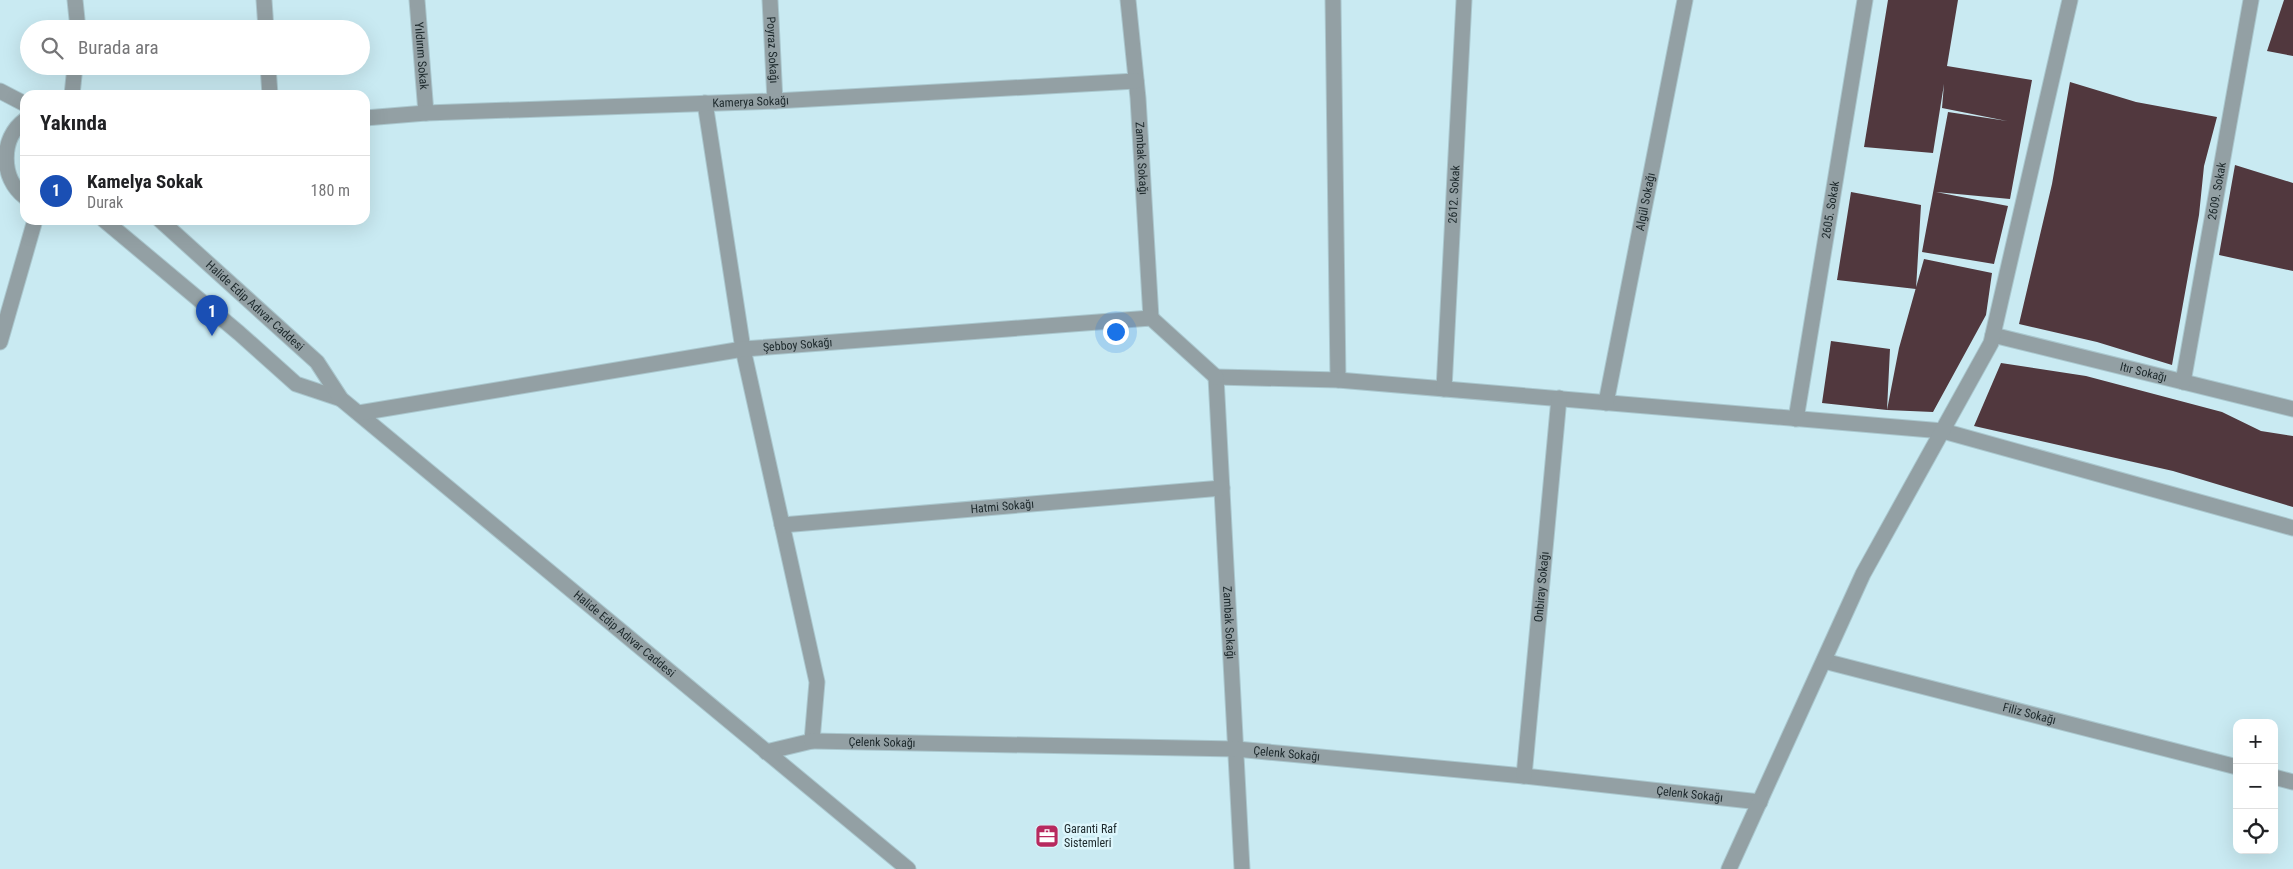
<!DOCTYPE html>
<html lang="tr">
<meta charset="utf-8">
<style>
body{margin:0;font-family:"Roboto Condensed",sans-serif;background:#f2f2f2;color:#202124}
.controls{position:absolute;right:15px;bottom:15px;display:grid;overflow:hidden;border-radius:10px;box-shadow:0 5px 20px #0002}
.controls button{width:45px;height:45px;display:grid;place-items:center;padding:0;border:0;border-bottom:1px solid #e0e0e0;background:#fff;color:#202124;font:25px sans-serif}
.you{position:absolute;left:1115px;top:331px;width:18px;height:18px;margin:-12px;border:4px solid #fff;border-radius:50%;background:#1a73e8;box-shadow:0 0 0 8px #1a73e833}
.badge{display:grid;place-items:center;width:32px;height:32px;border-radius:50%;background:#d93025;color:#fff;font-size:16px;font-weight:700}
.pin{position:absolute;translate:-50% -41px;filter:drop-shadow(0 1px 2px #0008)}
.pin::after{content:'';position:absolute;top:26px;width:18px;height:15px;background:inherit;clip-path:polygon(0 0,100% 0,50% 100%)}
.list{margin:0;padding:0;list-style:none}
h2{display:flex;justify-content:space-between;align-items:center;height:65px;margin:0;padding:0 20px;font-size:21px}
h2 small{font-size:16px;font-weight:400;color:#757577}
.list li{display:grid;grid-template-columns:32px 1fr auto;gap:15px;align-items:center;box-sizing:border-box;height:70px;padding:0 20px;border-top:1px solid #e0e0e0}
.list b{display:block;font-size:19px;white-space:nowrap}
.list p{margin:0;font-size:16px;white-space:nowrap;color:#757577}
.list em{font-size:16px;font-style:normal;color:#757577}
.icon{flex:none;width:28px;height:28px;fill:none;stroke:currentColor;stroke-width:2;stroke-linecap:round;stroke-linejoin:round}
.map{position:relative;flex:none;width:2293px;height:869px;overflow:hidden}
.search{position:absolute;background:#fff;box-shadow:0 5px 20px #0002;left:20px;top:20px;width:350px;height:55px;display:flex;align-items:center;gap:12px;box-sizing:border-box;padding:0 18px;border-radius:28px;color:#757577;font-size:19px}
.panel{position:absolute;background:#fff;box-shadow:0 5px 20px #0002;left:20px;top:90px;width:350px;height:135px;border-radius:15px}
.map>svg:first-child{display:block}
</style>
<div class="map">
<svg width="2293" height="869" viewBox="0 0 2293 869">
<rect width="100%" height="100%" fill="#c9eaf2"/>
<path fill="#51383e" d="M1888,0H1958L1947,66L2032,80L2010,199L1936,192L2008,206L1994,264L1922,252L1948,112L2007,121L1942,108L1944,84L1933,153L1864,147Z
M2284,0H2293V56L2267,51Z
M2070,82L2136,102L2217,117L2204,166L2199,215L2172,365L2097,342L2019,324L2052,184Z
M2235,165L2293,183V271L2219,255Z
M1851,192L1921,205L1916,289L1837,280Z
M1924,259L1992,273L1986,315L1933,412L1887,410L1899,348Z
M1831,341L1890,349L1887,410L1822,403Z
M2001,363L2086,376L2222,412L2261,431L2293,436V507L2173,471L1974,426Z"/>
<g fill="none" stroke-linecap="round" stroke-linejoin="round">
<g stroke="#aac7ce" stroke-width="17">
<g id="minor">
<path d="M75,0L78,29"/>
<path d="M264,0L266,29"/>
<path id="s1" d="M417,0L426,113"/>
<path id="s2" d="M770,0L775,101"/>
<path id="s3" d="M1128,0L1138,98L1151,318"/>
<path d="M1333,0L1338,380"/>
<path d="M268,66L270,95"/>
<path d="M0,91L25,104"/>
<path d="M72,95L75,66"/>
<path d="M705,103L743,349L817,682L812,741L766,752"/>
<path id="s4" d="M365,118L426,113L775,101L1136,81"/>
<path d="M25,120C0,138 0,178 25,197"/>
<path d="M104,220L239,333L296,384L341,399"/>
<path id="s5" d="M160,220L317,362L341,399L908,869"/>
<path id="s6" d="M1993,335L2293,409"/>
<path d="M0,342L35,220"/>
<path d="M1216,377L1338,380L1943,431L2293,528"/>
<path id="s7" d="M1216,377L1242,869"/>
<path id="s8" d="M2183,382L2251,0"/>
<path id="s9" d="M1444,389L1464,0"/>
<path id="s10" d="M1606,403L1685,0"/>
<path id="s11" d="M359,413L743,349L1151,318L1216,377"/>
<path id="s12" d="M1796,419L1865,0"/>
<path id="s13" d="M782,525L1222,488"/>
<path id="s14" d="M1824,661L2237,767"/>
<path id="s15" d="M812,741L1236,749L1524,776L1760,802"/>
<path id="s16" d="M1524,776L1559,398"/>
<path d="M2274,777L2293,782"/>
<path d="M1729,869L1863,574L1991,343L2070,0"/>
</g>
</g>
<use href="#minor" stroke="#93a0a4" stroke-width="15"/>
</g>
<defs>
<g id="office-square" transform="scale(1.25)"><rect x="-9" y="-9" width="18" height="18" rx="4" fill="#b7295e" stroke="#dcf6fc"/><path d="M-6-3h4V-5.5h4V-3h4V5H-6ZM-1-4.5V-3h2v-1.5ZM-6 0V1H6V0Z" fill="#fff"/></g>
</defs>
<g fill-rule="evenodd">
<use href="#office-square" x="1047" y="836"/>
</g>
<g text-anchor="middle" stroke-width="5" stroke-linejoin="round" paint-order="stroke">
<g font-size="12" fill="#1c282b" stroke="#dcf6fc">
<text dy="4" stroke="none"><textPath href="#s2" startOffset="50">Poyraz Sokağı</textPath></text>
<text dy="4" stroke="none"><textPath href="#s1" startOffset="56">Yıldırım Sokak</textPath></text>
<text dy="4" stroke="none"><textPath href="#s4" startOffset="386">Kamerya Sokağı</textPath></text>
<text dy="4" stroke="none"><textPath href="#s3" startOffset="159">Zambak Sokağı</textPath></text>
<text dy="4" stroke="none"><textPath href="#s8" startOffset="194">2609. Sokak</textPath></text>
<text dy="4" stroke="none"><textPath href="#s9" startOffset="195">2612. Sokak</textPath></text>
<text dy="4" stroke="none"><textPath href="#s10" startOffset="205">Algül Sokağı</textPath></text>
<text dy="4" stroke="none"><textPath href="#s12" startOffset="212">2605. Sokak</textPath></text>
<text dy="4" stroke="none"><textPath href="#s5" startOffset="128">Halide Edip Adıvar Caddesi</textPath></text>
<text dy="4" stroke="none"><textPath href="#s11" startOffset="444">Şebboy Sokağı</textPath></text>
<text dy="4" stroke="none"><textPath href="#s6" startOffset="155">Itır Sokağı</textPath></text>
<text dy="4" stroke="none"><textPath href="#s13" startOffset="221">Hatmi Sokağı</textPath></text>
<text dy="4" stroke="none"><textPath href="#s16" startOffset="190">Onbiray Sokağı</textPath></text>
<text dy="4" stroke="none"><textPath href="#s7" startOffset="246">Zambak Sokağı</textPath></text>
<text dy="4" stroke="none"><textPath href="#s5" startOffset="624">Halide Edip Adıvar Caddesi</textPath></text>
<text dy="4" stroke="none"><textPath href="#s14" startOffset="212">Filiz Sokağı</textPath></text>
<text dy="4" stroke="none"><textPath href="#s15" startOffset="70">Çelenk Sokağı</textPath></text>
<text dy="4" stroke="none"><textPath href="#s15" startOffset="475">Çelenk Sokağı</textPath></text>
<text dy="4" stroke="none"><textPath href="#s15" startOffset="880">Çelenk Sokağı</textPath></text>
</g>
<g font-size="12" fill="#1c282b" stroke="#dcf6fc" text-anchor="start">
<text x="1064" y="833">Garanti Raf<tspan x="1064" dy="14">Sistemleri</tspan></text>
</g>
</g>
</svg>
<div class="controls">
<button>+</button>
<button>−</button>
<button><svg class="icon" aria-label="locate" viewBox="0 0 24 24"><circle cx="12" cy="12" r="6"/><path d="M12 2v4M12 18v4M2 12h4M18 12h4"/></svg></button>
</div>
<div class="you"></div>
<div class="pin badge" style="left:212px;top:336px;background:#1a4fb4">1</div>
<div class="search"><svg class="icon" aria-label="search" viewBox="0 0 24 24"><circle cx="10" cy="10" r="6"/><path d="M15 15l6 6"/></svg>Burada ara</div>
<section class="panel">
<h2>Yakında<small></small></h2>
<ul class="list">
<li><span class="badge" style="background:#1a4fb4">1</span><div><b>Kamelya Sokak</b><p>Durak</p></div><em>180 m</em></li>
</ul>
</section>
</div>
